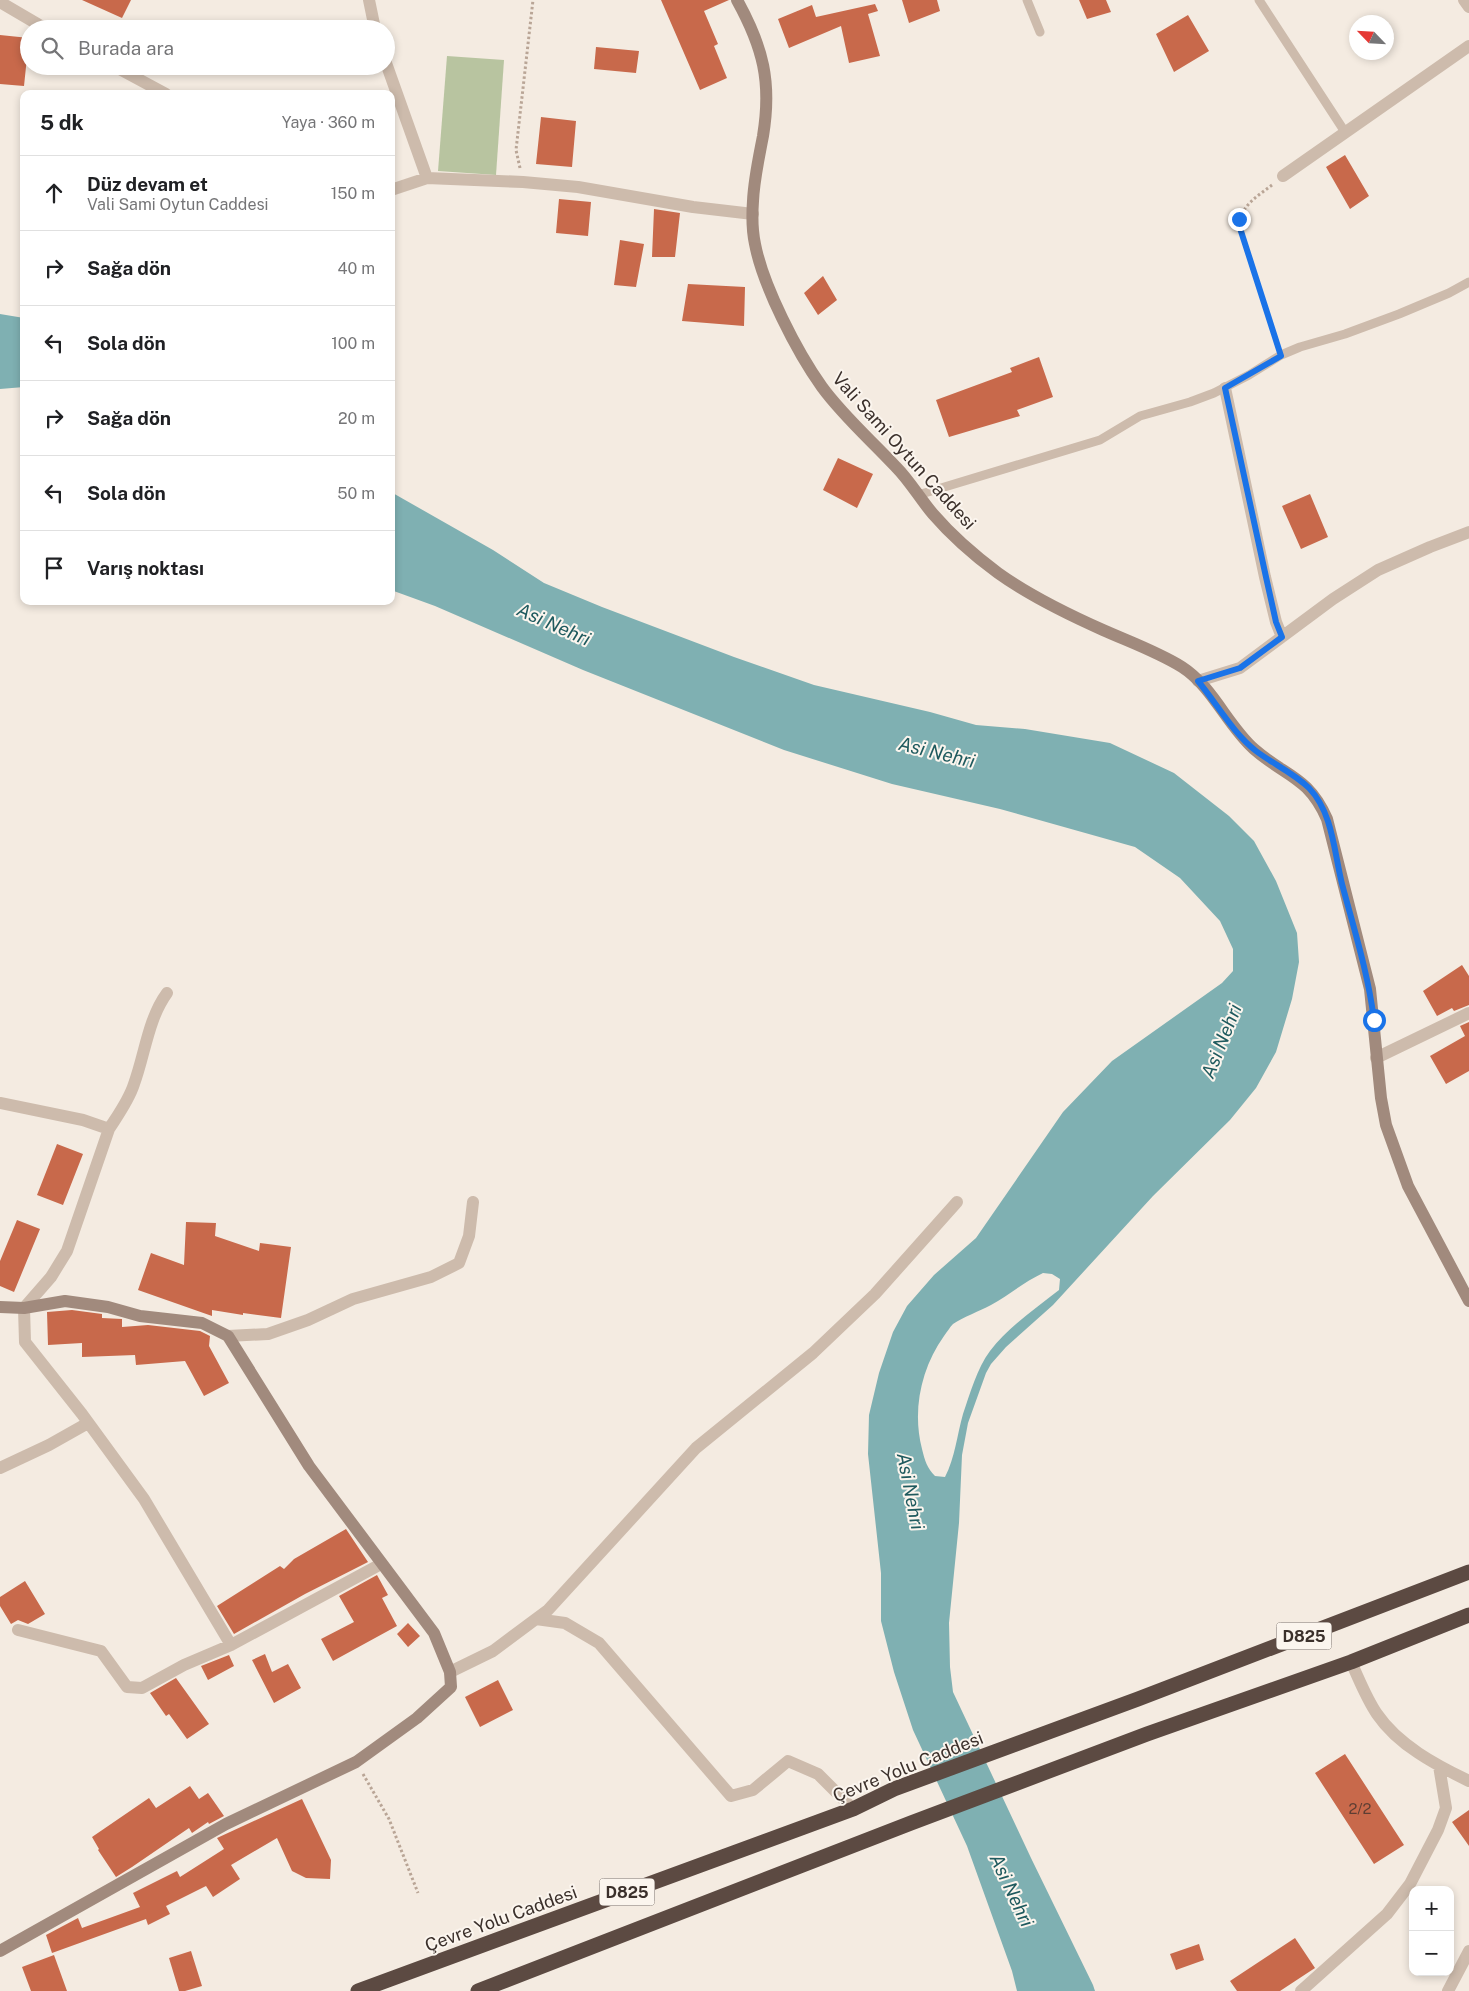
<!DOCTYPE html>
<html lang="tr">
<meta charset="utf-8">
<style>
body{margin:0;font-family:"Public Sans",sans-serif;background:#f6f6f6;color:#202124}
.controls{position:absolute;right:15px;bottom:15px;display:grid;overflow:hidden;border-radius:10px;box-shadow:0 2px 8px #0003}
.controls button{width:45px;height:45px;display:grid;place-items:center;padding:0;border:0;border-bottom:1px solid #e0e0e0;background:#fff;color:#202124;font:25px sans-serif}
.compass{position:absolute;left:1349px;top:15px;width:45px;height:45px;border-radius:50%;background:#fff;box-shadow:0 2px 8px #0003;rotate:295deg}
.stop{position:absolute;width:15px;height:15px;margin:-11px;border:4px solid #1a73e8;border-radius:50%;background:#fff}
.stop.end{background:#1a73e8;border-color:#fff;box-shadow:0 1px 5px #0008}
.list{margin:0;padding:0;list-style:none}
h2{display:flex;justify-content:space-between;align-items:center;height:65px;margin:0;padding:0 20px;font-size:21px}
h2 small{font-size:16px;font-weight:400;color:#757577}
.list li{display:grid;grid-template-columns:32px 1fr auto;gap:15px;align-items:center;box-sizing:border-box;height:75px;padding:0 20px;border-top:1px solid #e0e0e0}
.list b{display:block;font-size:19px;white-space:nowrap}
.list p{margin:0;font-size:16px;white-space:nowrap;color:#757577}
.list em{font-size:16px;font-style:normal;color:#757577}
.icon{flex:none;width:28px;height:28px;fill:none;stroke:currentColor;stroke-width:2;stroke-linecap:round;stroke-linejoin:round}
.map{position:relative;flex:none;width:1469px;height:1991px;overflow:hidden}
.search{position:absolute;background:#fff;box-shadow:0 2px 8px #0003;left:20px;top:20px;width:375px;height:55px;display:flex;align-items:center;gap:12px;box-sizing:border-box;padding:0 18px;border-radius:28px;color:#757577;font-size:19px}
.panel{position:absolute;background:#fff;box-shadow:0 2px 8px #0003;left:20px;top:90px;width:375px;height:515px;border-radius:10px}
.map>svg:first-child{display:block}
</style>
<div class="map">
<svg width="1469" height="1991" viewBox="0 0 1469 1991">
<rect width="100%" height="100%" fill="#f4ebe1"/>
<path fill="#b8c4a0" d="M447,56L504,60L496,175L438,171Z"/>
<path fill="#7fb0b2" fill-rule="evenodd" d="M0,314L24,318V387L0,389Z
M391,492L493,550L544,583L602,607L734,657L814,685L930,712L976,725L1025,729L1110,743L1174,773L1229,816L1254,841L1276,881L1297,933L1299,962L1292,999L1276,1052L1256,1088L1230,1120L1153,1196L1053,1305L1006,1347L991,1364L986,1373L968,1423L962,1455L959,1523L949,1623L950,1667L953,1692L1031,1858L1093,1985L1095,1991H1017L1012,1971L967,1846L913,1730L894,1672L881,1621V1573L868,1454L869,1415L879,1373L893,1332L907,1306L934,1275L976,1238L1063,1112L1112,1061L1222,983L1233,971V949L1220,921L1180,878L1135,847L1000,809L892,784L784,750L583,670L435,606L391,590ZM1043,1273L1052,1274L1060,1279L1059,1290C1035,1309 1008,1327 990,1351C977,1368 970,1394 963,1414C957,1435 955,1458 945,1477L935,1476C927,1468 925,1461 922,1449C912,1411 921,1368 944,1336C947,1332 950,1327 953,1324C963,1317 980,1311 991,1305C1009,1295 1024,1282 1043,1273Z"/>
<path fill="#c8694b" d="M82,0H131L122,18Z
M661,0H729L704,11L718,44L714,46L727,78L700,90Z
M902,0H937L940,11L909,23Z
M1079,0H1106L1111,12L1087,19Z
M875,4L878,11L868,14L880,56L849,63L841,26L789,48L778,19L812,5L816,17Z
M1188,15L1209,51L1174,72L1156,34Z
M0,35L29,38L24,86L0,84Z
M596,47L639,51L636,73L594,69Z
M541,117L576,121L572,167L536,164Z
M1345,155L1369,196L1350,209L1326,167Z
M559,199L591,202L588,236L556,233Z
M654,209L680,213L675,257H652Z
M620,240L644,244L636,287L614,285Z
M823,276L837,300L818,315L804,293Z
M688,284L745,287L744,326L682,321Z
M1039,357L1053,397L1017,410L1020,416L949,437L936,400L1012,372L1010,368Z
M838,458L873,474L857,508L823,490Z
M1310,494L1328,537L1301,549L1282,506Z
M1462,965L1469,976V1005L1454,1011L1452,1008L1437,1016L1423,991Z
M1469,1022V1071L1446,1084L1430,1056L1465,1036L1460,1026Z
M57,1144L83,1154L63,1205L37,1195Z
M17,1220L40,1229L14,1292L0,1286V1261Z
M186,1222L216,1223L215,1236L259,1251L260,1243L291,1247L281,1318L243,1313V1315L212,1310V1316L138,1290L151,1253L184,1265Z
M72,1310L102,1314V1318L122,1319V1327L148,1325L200,1331L210,1336L209,1346L229,1383L204,1396L185,1361L136,1365L135,1355L82,1357V1343L48,1345L47,1312Z
M346,1529L368,1562L305,1594L234,1634L217,1606L280,1566L284,1569L294,1559Z
M377,1575L388,1595L382,1598L397,1626L333,1661L321,1639L354,1622L339,1596Z
M25,1581L45,1614L28,1624L18,1620L11,1624L0,1606V1597Z
M408,1623L420,1636L408,1647L397,1634Z
M265,1654L272,1672L288,1664L301,1688L274,1703L252,1660Z
M229,1655L234,1666L208,1680L201,1666Z
M176,1678L209,1724L187,1739L169,1714L166,1716L150,1693Z
M498,1680L513,1710L480,1727L465,1697Z
M1345,1754L1404,1845L1374,1864L1315,1773Z
M190,1786L199,1799L208,1793L224,1816L209,1824L208,1822L192,1833L189,1828L132,1867L116,1877L98,1850L99,1849L92,1837L149,1798L156,1808Z
M302,1799L331,1860L330,1879L306,1878L292,1871L277,1838L231,1865L240,1879L213,1897L206,1886L166,1906L170,1914L148,1925L146,1919L52,1953L46,1935L78,1918L82,1928L140,1907L133,1893L177,1871L180,1877L224,1849L217,1838Z
M1469,1810V1846L1452,1822Z
M1295,1938L1315,1968L1280,1991H1237L1230,1981Z
M1199,1944L1204,1960L1176,1970L1170,1954Z
M191,1951L202,1986L185,1991H179L169,1958Z
M54,1955L67,1991H31L22,1967Z"/>
<g fill="none" stroke-linecap="round" stroke-linejoin="round">
<path stroke="#b9a596" stroke-width="3" stroke-dasharray="2.5 2.5" stroke-linecap="butt" d="M520,168L516,150L533,0
M1272,185C1258,196 1241,205 1239,225L1277,343
M363,1774L389,1819L418,1893"/>
<path stroke="#cdbbac" stroke-width="9" d="M1027,0L1040,32
M1259,0L1345,132
M918,495L1100,440L1140,416L1190,402L1214,393L1249,375L1281,355L1300,347L1345,334L1399,314L1449,293L1469,282"/>
<path stroke="#cdbbac" stroke-width="12" d="M369,0L375,29
M1464,0L1469,7
M0,2L46,29
M386,63L427,178
M114,66L166,94
M1283,176L1469,46
M391,190L427,178L523,182L578,187L693,207L753,214
M1225,388L1265,577L1276,622L1282,637
M1198,681L1240,668L1333,599L1378,570L1430,547L1469,532
M1376,1058L1469,1013
M0,1103L83,1120L109,1129L67,1251L51,1277L24,1308L25,1342L82,1414L144,1499L231,1645L184,1665L142,1688L127,1687L101,1651L18,1630
M109,1129C118,1115 129,1100 134,1084C145,1054 148,1019 167,993
M228,1336L268,1334L308,1320L353,1299L431,1277L459,1263L469,1236L473,1202
M0,1468L49,1445L88,1423
M536,1619L565,1623L599,1643L731,1796L753,1790L788,1761L818,1774L853,1809
M231,1645L381,1564
M1351,1662C1359,1679 1366,1698 1377,1714C1398,1745 1436,1765 1469,1781
M450,1672L493,1651L548,1610L696,1448L813,1353L875,1294L957,1202
M1301,1991L1387,1914L1410,1884L1438,1830L1446,1808L1439,1766
M1448,1991L1469,1951"/>
<path stroke="#a18a7d" stroke-width="12" d="M737,0C763,47 772,82 763,136C759,157 754,179 753,201C752,215 752,230 755,244C763,286 797,352 822,387C844,417 871,440 896,467C910,481 920,499 933,514C952,536 975,556 998,573C1030,596 1067,614 1103,630C1130,642 1158,652 1182,667C1213,687 1227,725 1254,749C1286,777 1308,776 1327,819L1370,989L1381,1098L1386,1125L1408,1186L1469,1301
M0,1307L24,1308L65,1301L108,1307L140,1316L202,1323L228,1336L309,1466L434,1633L450,1672L451,1687L417,1718L356,1762L226,1824L0,1951"/>
<path stroke="#5c4a42" stroke-width="15" d="M358,1991L853,1809L894,1789L1138,1699L1469,1572
M478,1991L911,1823L1147,1734L1351,1662L1469,1615"/>
</g>
<g fill="none" stroke-linecap="round" stroke-linejoin="round">
<path stroke="#1a73e8" stroke-width="6" d="M1239,219V225L1281,356L1225,388L1266,577L1276,622L1282,637L1240,668L1198,681C1217,704 1233,733 1256,751C1273,764 1294,773 1309,788C1333,813 1334,852 1342,884C1354,929 1368,973 1374,1020"/>
</g>
<g text-anchor="middle" stroke-width="4" stroke-linejoin="round" paint-order="stroke">
<g font-size="15" fill="#5e3e33">
<text x="1360" y="1814">2/2</text>
</g>
<g fill="#fbf5ee" stroke="#756b66" stroke-width="1">
<rect x="1276.5" y="1622.5" width="55" height="27" rx="4"/>
<rect x="599.5" y="1878.5" width="55" height="27" rx="4"/>
</g>
<g font-size="16" font-weight="bold" fill="#3b302b">
<text x="1304" y="1642">D825</text>
<text x="627" y="1898">D825</text>
</g>
<g font-size="18" fill="#3b302b" stroke="#fbf5ee">
<text transform="translate(904 451) rotate(48)" y="6">Vali Sami Oytun Caddesi</text>
<text transform="translate(908 1767) rotate(-22)" y="6">Çevre Yolu Caddesi</text>
<text transform="translate(501 1919) rotate(-20)" y="6">Çevre Yolu Caddesi</text>
</g>
<g font-size="19" font-style="italic" fill="#1f5a5e" stroke="#fbf5ee">
<text transform="translate(554 624) rotate(24)" y="7">Asi Nehri</text>
<text transform="translate(937 752) rotate(14)" y="7">Asi Nehri</text>
<text transform="translate(1221 1041) rotate(-68)" y="7">Asi Nehri</text>
<text transform="translate(911 1491) rotate(79)" y="7">Asi Nehri</text>
<text transform="translate(1012 1890) rotate(65)" y="7">Asi Nehri</text>
</g>
</g>
</svg>
<div class="controls">
<button>+</button>
<button>−</button>
</div>
<svg class="compass" viewBox="-18 -18 36 36"><path d="M0-13l5 13h-10z" fill="#e53935"/><path d="M0 13l5-13h-10z" fill="#757577"/></svg>
<div class="stop" style="left:1374px;top:1020px"></div>
<div class="stop end" style="left:1239px;top:219px"></div>
<div class="search"><svg class="icon" aria-label="search" viewBox="0 0 24 24"><circle cx="10" cy="10" r="6"/><path d="M15 15l6 6"/></svg>Burada ara</div>
<section class="panel">
<h2>5 dk<small>Yaya · 360 m</small></h2>
<ul class="list">
<li><svg class="icon" aria-label="ahead" viewBox="0 0 24 24"><path d="M12 20V5M6 11l6-6 6 6"/></svg><div><b>Düz devam et</b><p>Vali Sami Oytun Caddesi</p></div><em>150 m</em></li>
<li><svg class="icon" aria-label="right" viewBox="0 0 24 24"><path d="M7 20v-9h11M14 6l5 5-5 5"/></svg><div><b>Sağa dön</b></div><em>40 m</em></li>
<li><svg class="icon" aria-label="left" viewBox="0 0 24 24"><path d="M17 20v-9H6M10 6l-5 5 5 5"/></svg><div><b>Sola dön</b></div><em>100 m</em></li>
<li><svg class="icon" aria-label="right" viewBox="0 0 24 24"><path d="M7 20v-9h11M14 6l5 5-5 5"/></svg><div><b>Sağa dön</b></div><em>20 m</em></li>
<li><svg class="icon" aria-label="left" viewBox="0 0 24 24"><path d="M17 20v-9H6M10 6l-5 5 5 5"/></svg><div><b>Sola dön</b></div><em>50 m</em></li>
<li><svg class="icon" aria-label="arrive" viewBox="0 0 24 24"><path d="M6 21V4h12l-3 4 3 4H6"/></svg><div><b>Varış noktası</b></div></li>
</ul>
</section>
</div>
